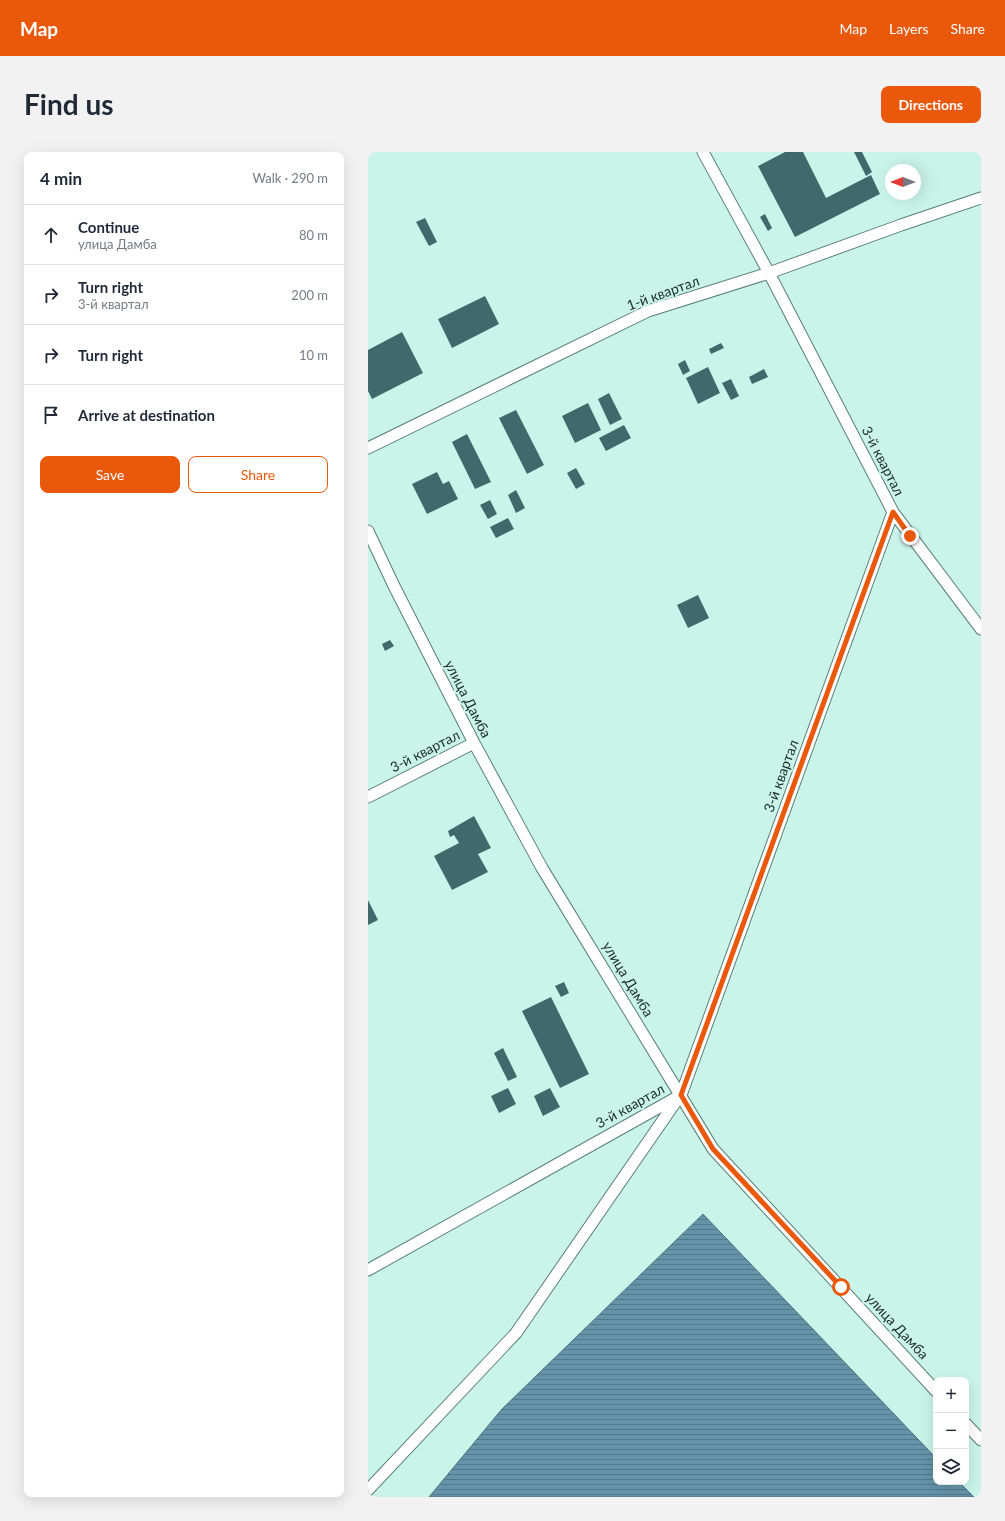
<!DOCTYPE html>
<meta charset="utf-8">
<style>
body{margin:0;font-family:Lato,sans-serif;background:#f2f2f3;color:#1f2937}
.controls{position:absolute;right:12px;bottom:12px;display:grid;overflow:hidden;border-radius:8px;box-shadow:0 4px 16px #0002}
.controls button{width:36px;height:36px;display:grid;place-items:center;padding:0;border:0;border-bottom:1px solid #e0e1e3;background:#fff;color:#1f2937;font:20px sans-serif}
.compass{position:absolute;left:517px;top:12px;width:36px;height:36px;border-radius:50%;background:#fff;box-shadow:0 4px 16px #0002;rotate:270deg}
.stop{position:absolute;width:12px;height:12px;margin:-9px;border:3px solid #ea580c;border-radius:50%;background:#fff}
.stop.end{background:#ea580c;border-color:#fff;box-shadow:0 1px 4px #0008}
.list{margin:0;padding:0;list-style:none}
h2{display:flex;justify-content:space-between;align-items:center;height:52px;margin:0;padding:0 16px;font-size:17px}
h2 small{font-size:13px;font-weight:400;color:#747a83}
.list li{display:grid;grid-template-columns:26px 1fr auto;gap:12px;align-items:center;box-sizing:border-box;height:60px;padding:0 16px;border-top:1px solid #e0e1e3}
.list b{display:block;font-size:15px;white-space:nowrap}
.list p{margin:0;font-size:13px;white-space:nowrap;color:#747a83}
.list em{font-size:13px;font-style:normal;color:#747a83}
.actions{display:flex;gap:8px;padding:12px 16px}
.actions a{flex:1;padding:9px 0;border:1px solid #ea580c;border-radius:8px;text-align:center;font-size:14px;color:#ea580c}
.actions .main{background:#ea580c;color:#fff}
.icon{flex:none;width:22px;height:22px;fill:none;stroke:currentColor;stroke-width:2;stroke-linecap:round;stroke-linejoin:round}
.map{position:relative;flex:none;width:613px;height:1345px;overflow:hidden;border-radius:8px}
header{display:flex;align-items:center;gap:24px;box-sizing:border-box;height:56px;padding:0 20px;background:#ea580c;color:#fff}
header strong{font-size:19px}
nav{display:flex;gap:22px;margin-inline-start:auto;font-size:14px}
.intro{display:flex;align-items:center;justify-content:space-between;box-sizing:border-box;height:96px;padding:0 24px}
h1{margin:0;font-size:28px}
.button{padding:10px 18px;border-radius:8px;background:#ea580c;color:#fff;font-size:14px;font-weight:700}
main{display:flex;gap:24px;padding:0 24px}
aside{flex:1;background:#fff;border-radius:8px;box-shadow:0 4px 16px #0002}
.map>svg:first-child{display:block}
</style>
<header>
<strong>Map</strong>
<nav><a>Map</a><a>Layers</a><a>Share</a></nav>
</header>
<div class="intro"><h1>Find us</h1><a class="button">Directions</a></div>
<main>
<aside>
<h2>4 min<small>Walk · 290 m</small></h2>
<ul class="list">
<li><svg class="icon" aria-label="ahead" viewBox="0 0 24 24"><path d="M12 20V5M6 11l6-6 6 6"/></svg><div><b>Continue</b><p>улица Дамба</p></div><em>80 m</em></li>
<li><svg class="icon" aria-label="right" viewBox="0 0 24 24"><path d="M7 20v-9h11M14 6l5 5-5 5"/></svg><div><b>Turn right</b><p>3-й квартал</p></div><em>200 m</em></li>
<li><svg class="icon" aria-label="right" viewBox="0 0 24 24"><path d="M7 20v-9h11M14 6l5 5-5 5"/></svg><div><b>Turn right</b></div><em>10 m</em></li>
<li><svg class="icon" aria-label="arrive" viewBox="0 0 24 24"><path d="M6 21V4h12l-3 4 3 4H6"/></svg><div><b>Arrive at destination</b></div></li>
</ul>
<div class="actions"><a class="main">Save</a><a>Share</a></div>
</aside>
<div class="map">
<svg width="613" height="1345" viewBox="0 0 613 1345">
<defs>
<pattern id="water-rules" width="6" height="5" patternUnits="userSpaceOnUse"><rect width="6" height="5" fill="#6594a9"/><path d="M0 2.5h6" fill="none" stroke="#52798a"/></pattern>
</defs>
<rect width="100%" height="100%" fill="#caf4ea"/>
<path fill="url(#water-rules)" stroke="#4f7482" d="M335,1062L568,1306V1330H591L606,1345H61L134,1257Z"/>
<path fill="#41696d" d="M417,0H435L458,46L503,23L512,42L427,85L390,14Z
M486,0H494L504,20L498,24Z
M397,62L404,76L400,79L392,65Z
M57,66L69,90L61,94L48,70Z
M117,144L131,172L84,196L70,167Z
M34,180L55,221L4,247L0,239V198Z
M353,191L356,196L343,202L341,197Z
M317,208L322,219L315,223L310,212Z
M340,215L352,241L330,252L318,226Z
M396,217L400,225L384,232L381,225Z
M363,227L371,244L363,248L354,231Z
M241,241L254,267L242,273L230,247Z
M220,251L233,278L207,291L194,264Z
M148,258L176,313L159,322L131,266Z
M256,273L263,286L238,299L231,286Z
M99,282L123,330L107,337L84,290Z
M208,316L217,332L208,337L199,321Z
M69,320L75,332L81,329L90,347L59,362L44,332Z
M148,338L157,356L148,361L140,343Z
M122,348L129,362L120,367L112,353Z
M140,366L146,377L128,386L122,375Z
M330,443L341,466L320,476L309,453Z
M22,488L26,494L17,499L14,492Z
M106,664L123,696L110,702L120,720L84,738L66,704L91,691L86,683L82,685L80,679Z
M0,748L10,768L0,773Z
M196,830L201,841L193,845L187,834Z
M183,845L221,922L192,936L154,859Z
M135,896L149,925L140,929L126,901Z
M140,936L148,952L131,961L123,944Z
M182,936L192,955L175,964L166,944Z"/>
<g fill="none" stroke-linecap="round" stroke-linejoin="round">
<g stroke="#597f77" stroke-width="13">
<path id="lane" d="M0,296L280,159L401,121L533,73L613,46
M525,360L613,477
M0,379L26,434L106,591L174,716L345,997L568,1239
M0,645L106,591
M0,1118L313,943L525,360L401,121L335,0
M598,1272L613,1288
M0,1338L148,1181L311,945"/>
</g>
<use href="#lane" stroke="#fff" stroke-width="11"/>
</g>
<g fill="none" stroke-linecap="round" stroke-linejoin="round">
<path stroke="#ea580c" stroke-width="5" d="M473,1135L345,997L313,943L525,360L542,384"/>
</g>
<g text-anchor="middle" stroke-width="4" stroke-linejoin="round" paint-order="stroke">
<g font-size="14" fill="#1b2b28" stroke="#caf4ea">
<text transform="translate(295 141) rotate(-20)" y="5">1-й квартал</text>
<text transform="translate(515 309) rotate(63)" y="5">3-й квартал</text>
<text transform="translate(100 547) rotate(63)" y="5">улица Дамба</text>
<text transform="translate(57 599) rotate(-27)" y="5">3-й квартал</text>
<text transform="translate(413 624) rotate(-70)" y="5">3-й квартал</text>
<text transform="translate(260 827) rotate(59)" y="5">улица Дамба</text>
<text transform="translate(262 954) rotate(-29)" y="5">3-й квартал</text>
<text transform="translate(529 1174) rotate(47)" y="5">улица Дамба</text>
</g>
</g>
</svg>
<div class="controls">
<button>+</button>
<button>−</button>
<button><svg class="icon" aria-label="layers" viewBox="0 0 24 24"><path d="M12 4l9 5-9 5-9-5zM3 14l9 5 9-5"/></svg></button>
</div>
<svg class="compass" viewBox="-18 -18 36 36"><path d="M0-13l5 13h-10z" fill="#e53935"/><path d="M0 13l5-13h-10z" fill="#747a83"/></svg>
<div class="stop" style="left:473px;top:1135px"></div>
<div class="stop end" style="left:542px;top:384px"></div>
</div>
</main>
